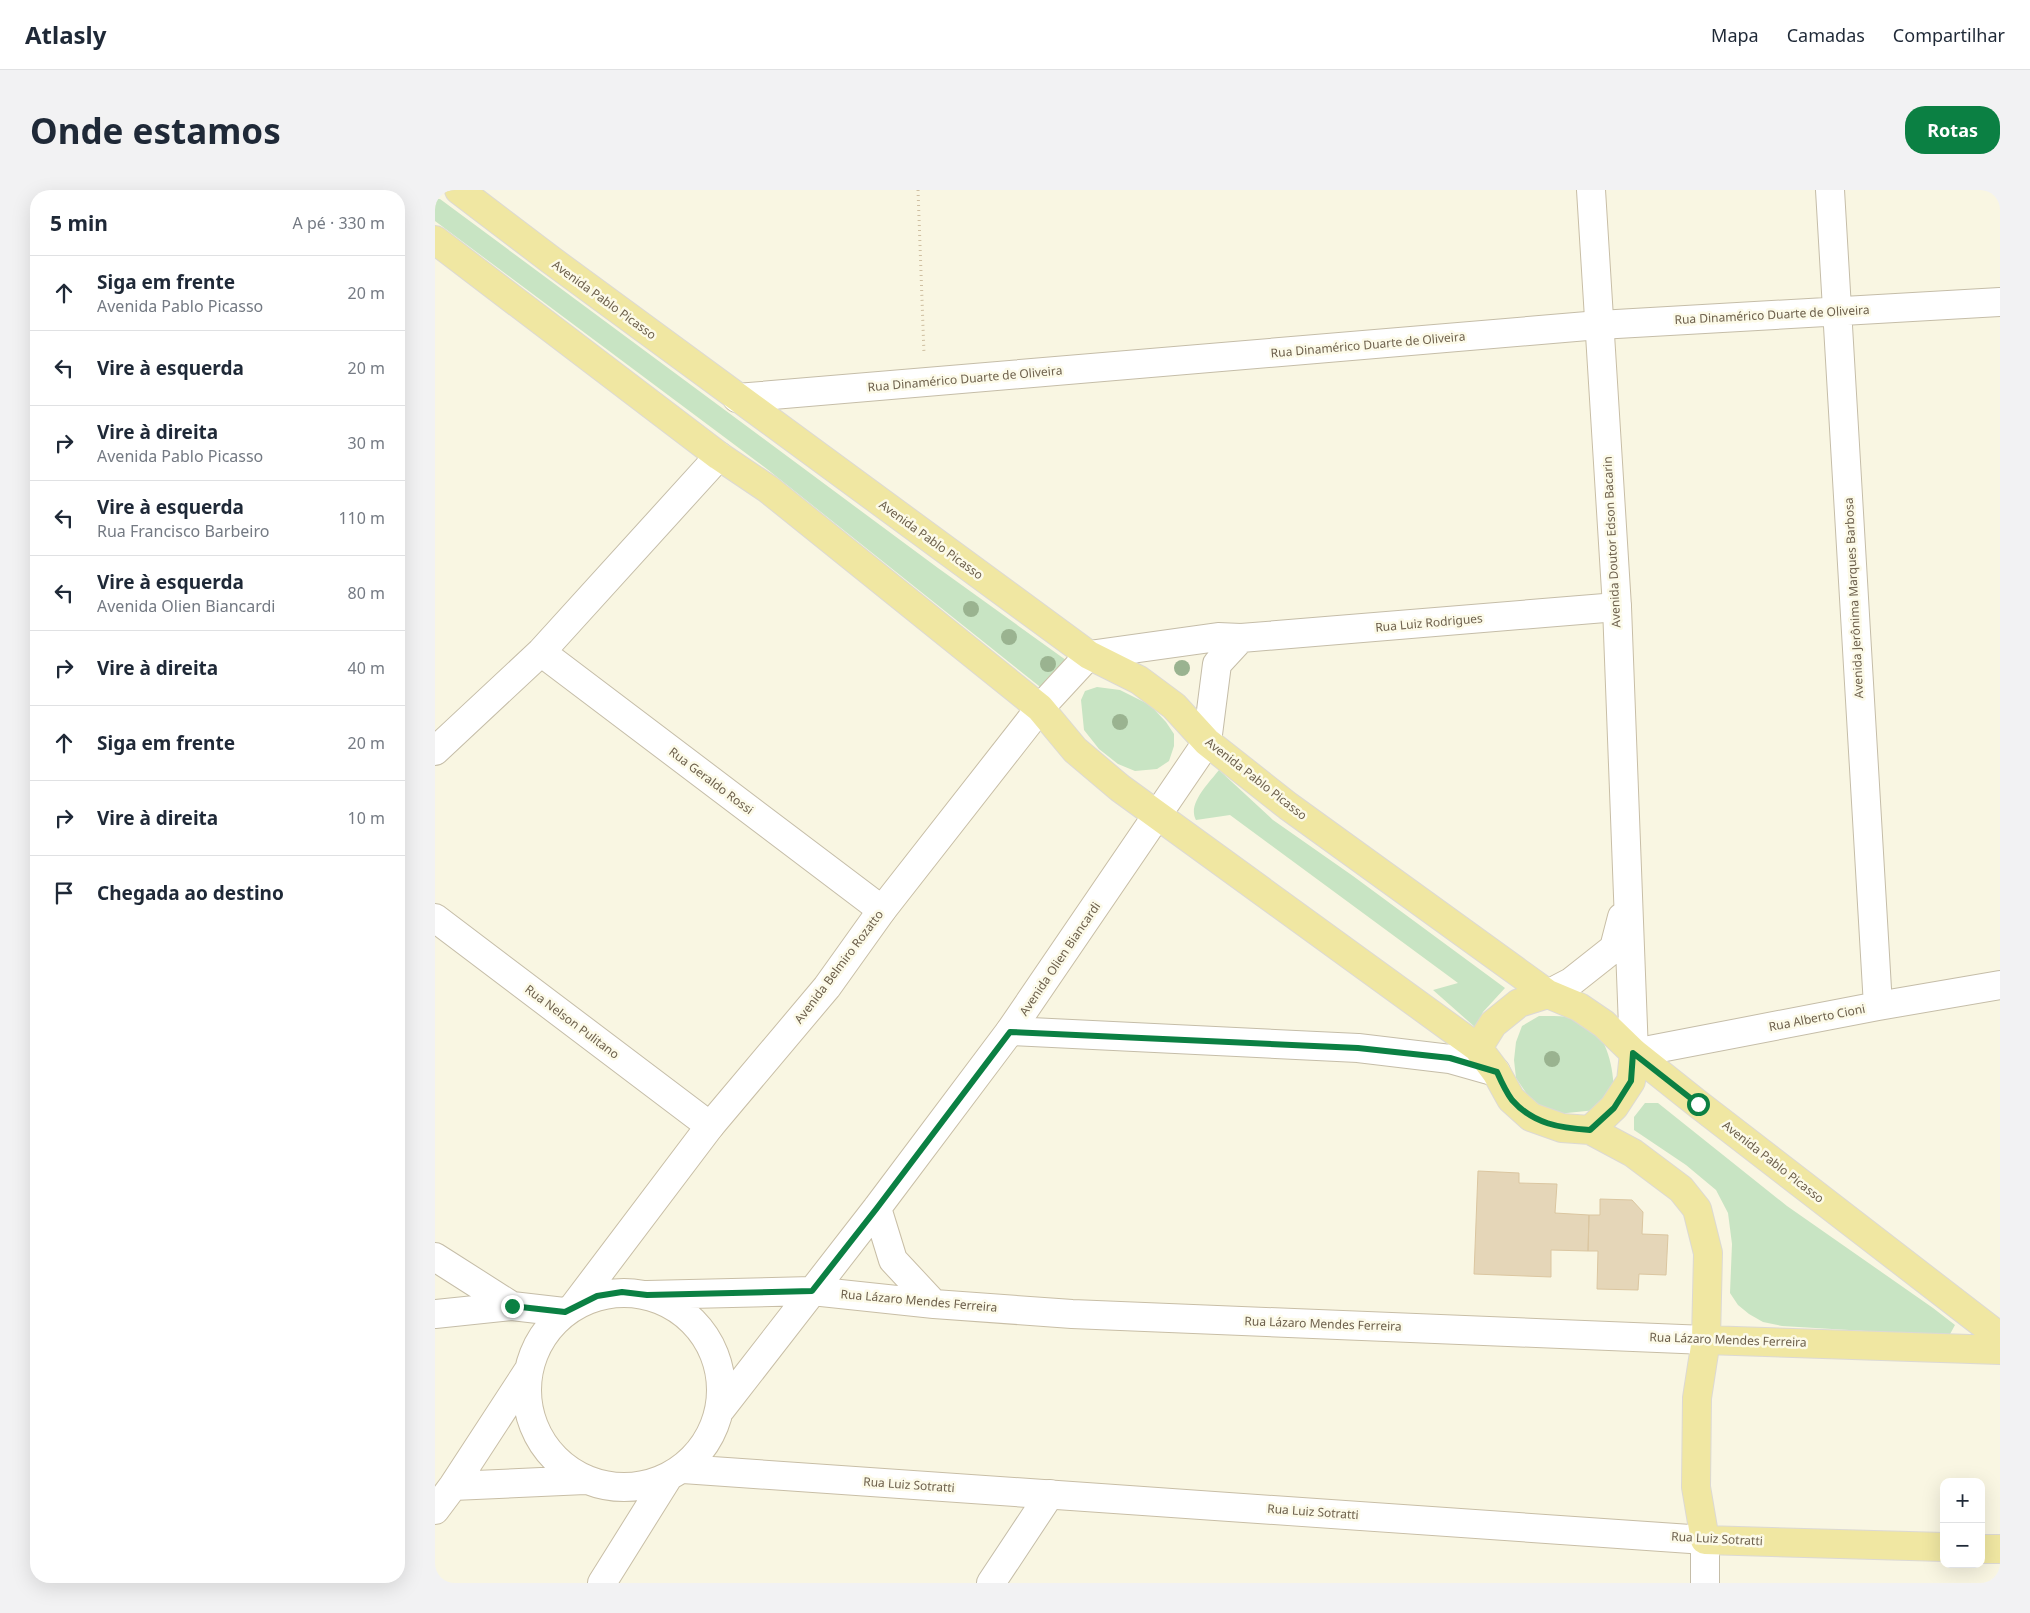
<!DOCTYPE html>
<html lang="pt">
<meta charset="utf-8">
<style>
body{margin:0;font-family:"Noto Sans",sans-serif;background:#f2f2f3;color:#1f2937}
.controls{position:absolute;right:15px;bottom:15px;display:grid;overflow:hidden;border-radius:10px;box-shadow:0 5px 20px #0002}
.controls button{width:45px;height:45px;display:grid;place-items:center;padding:0;border:0;border-bottom:1px solid #e0e1e3;background:#fff;color:#1f2937;font:25px sans-serif}
.stop{position:absolute;width:15px;height:15px;margin:-11px;border:4px solid #0b8043;border-radius:50%;background:#fff}
.stop.end{background:#0b8043;border-color:#fff;box-shadow:0 1px 5px #0008}
.list{margin:0;padding:0;list-style:none}
h2{display:flex;justify-content:space-between;align-items:center;height:65px;margin:0;padding:0 20px;font-size:21px}
h2 small{font-size:16px;font-weight:400;color:#747a83}
.list li{display:grid;grid-template-columns:32px 1fr auto;gap:15px;align-items:center;box-sizing:border-box;height:75px;padding:0 20px;border-top:1px solid #e0e1e3}
.list b{display:block;font-size:19px;white-space:nowrap}
.list p{margin:0;font-size:16px;white-space:nowrap;color:#747a83}
.list em{font-size:16px;font-style:normal;color:#747a83}
.icon{flex:none;width:28px;height:28px;fill:none;stroke:currentColor;stroke-width:2;stroke-linecap:round;stroke-linejoin:round}
.map{position:relative;flex:none;width:1565px;height:1393px;overflow:hidden;border-radius:20px}
header{display:flex;align-items:center;gap:30px;box-sizing:border-box;height:70px;padding:0 25px;background:#fff;border-bottom:1px solid #e0e1e3}
header strong{font-size:24px}
nav{display:flex;gap:28px;margin-inline-start:auto;font-size:18px}
.intro{display:flex;align-items:center;justify-content:space-between;box-sizing:border-box;height:120px;padding:0 30px}
h1{margin:0;font-size:35px}
.button{padding:12px 22px;border-radius:20px;background:#0b8043;color:#fff;font-size:18px;font-weight:700}
main{display:flex;gap:30px;padding:0 30px}
aside{flex:1;background:#fff;border-radius:20px;box-shadow:0 5px 20px #0002}
.map>svg:first-child{display:block}
</style>
<header>
<strong>Atlasly</strong>
<nav><a>Mapa</a><a>Camadas</a><a>Compartilhar</a></nav>
</header>
<div class="intro"><h1>Onde estamos</h1><a class="button">Rotas</a></div>
<main>
<aside>
<h2>5 min<small>A pé · 330 m</small></h2>
<ul class="list">
<li><svg class="icon" aria-label="ahead" viewBox="0 0 24 24"><path d="M12 20V5M6 11l6-6 6 6"/></svg><div><b>Siga em frente</b><p>Avenida Pablo Picasso</p></div><em>20 m</em></li>
<li><svg class="icon" aria-label="left" viewBox="0 0 24 24"><path d="M17 20v-9H6M10 6l-5 5 5 5"/></svg><div><b>Vire à esquerda</b></div><em>20 m</em></li>
<li><svg class="icon" aria-label="right" viewBox="0 0 24 24"><path d="M7 20v-9h11M14 6l5 5-5 5"/></svg><div><b>Vire à direita</b><p>Avenida Pablo Picasso</p></div><em>30 m</em></li>
<li><svg class="icon" aria-label="left" viewBox="0 0 24 24"><path d="M17 20v-9H6M10 6l-5 5 5 5"/></svg><div><b>Vire à esquerda</b><p>Rua Francisco Barbeiro</p></div><em>110 m</em></li>
<li><svg class="icon" aria-label="left" viewBox="0 0 24 24"><path d="M17 20v-9H6M10 6l-5 5 5 5"/></svg><div><b>Vire à esquerda</b><p>Avenida Olien Biancardi</p></div><em>80 m</em></li>
<li><svg class="icon" aria-label="right" viewBox="0 0 24 24"><path d="M7 20v-9h11M14 6l5 5-5 5"/></svg><div><b>Vire à direita</b></div><em>40 m</em></li>
<li><svg class="icon" aria-label="ahead" viewBox="0 0 24 24"><path d="M12 20V5M6 11l6-6 6 6"/></svg><div><b>Siga em frente</b></div><em>20 m</em></li>
<li><svg class="icon" aria-label="right" viewBox="0 0 24 24"><path d="M7 20v-9h11M14 6l5 5-5 5"/></svg><div><b>Vire à direita</b></div><em>10 m</em></li>
<li><svg class="icon" aria-label="arrive" viewBox="0 0 24 24"><path d="M6 21V4h12l-3 4 3 4H6"/></svg><div><b>Chegada ao destino</b></div></li>
</ul>
</aside>
<div class="map">
<svg width="1565" height="1393" viewBox="0 0 1565 1393">
<rect width="100%" height="100%" fill="#f9f6e2"/>
<path fill="#c8e4c3" d="M0,9H5L503,378L635,473L609,500L332,279L0,31Z
M662,497L685,500L715,515L731,532L739,544V556L734,571L722,579L700,581L683,574L664,559L649,540L646,510L650,501Z
M784,580L838,630L918,686L1070,798L1048,822L1041,838L998,800L1023,793L795,625L761,630C752,614 774,593 784,580Z
M1104,826C1118,826 1141,825 1153,834C1173,849 1178,877 1179,901L1161,920L1122,924L1096,910L1081,888L1079,870L1081,852L1087,836Z
M1210,913H1223L1352,1016L1498,1118L1520,1135L1514,1146L1347,1136L1328,1132L1314,1124L1303,1115L1295,1103L1297,1054L1293,1023L1281,1000L1251,975L1199,940V927Z"/>
<path fill="#e5d6b8" stroke="#dbc6a0" d="M1043,981L1084,983V993L1122,994L1120,1023L1154,1025L1153,1061L1116,1060V1087L1039,1084Z
M1165,1009L1197,1010L1208,1022L1207,1044L1233,1045L1231,1085L1204,1084L1203,1100L1162,1099L1163,1061H1153L1154,1025H1165Z"/>
<g fill="none" stroke-linecap="round" stroke-linejoin="round">
<g stroke="#c5bda8" stroke-width="30">
<path id="street" d="M1395,0L1443,816
M302,208L1164,135L1565,112
M106,462L447,720
M654,465L783,447L806,448L1182,417
M772,552L782,474L806,448
M0,561L106,462L284,266
M0,728L275,936
M575,841L923,858L1015,869L1061,882
M1199,863L1443,816L1565,795
M0,1067L77,1116
M0,1124L77,1116L129,1122
M1270,1350V1393
M556,1393L615,1304"/>
</g>
<g stroke="#c8bea6" stroke-width="30">
<path id="secondary" d="M1156,0L1182,417L1199,863
M1113,804L1136,792L1179,758L1187,727
M442,1018L458,1070L499,1114
M92 1200a97 97 0 1 1 194 0a97 97 0 1 1-194 0Z
M212,1105L377,1101L499,1114L637,1124L1271,1150
M139,1116L275,936L392,797L447,720L605,518L654,465
M286,1219L442,1018L575,841L772,552
M248,1279L1270,1350
M18,1296L150,1290
M0,1320L18,1296L93,1181
M167,1393L232,1289"/>
</g>
<g stroke="#dcd9d4" stroke-width="30">
<path id="primary" d="M24,0L116,70L654,465L704,490L739,516L772,552L853,616L1113,804L1144,817L1169,834L1199,863L1263,914L1565,1147
M0,50L284,266L333,299L605,518L640,560L685,598L1043,858L1061,882L1076,909L1096,927L1127,938L1155,940L1198,963L1246,999L1262,1019L1273,1063L1271,1150L1262,1208L1261,1297L1270,1350L1509,1357
M1043,858L1058,834L1084,813L1113,804
M1155,940L1179,917L1196,891L1199,863
M1271,1150L1565,1160
M1546,1359H1565"/>
</g>
<path stroke="#cfbfa1" stroke-width="3" stroke-dasharray="1 4" stroke-linecap="butt" d="M483,0L489,164"/>
<use href="#street" stroke="#fff" stroke-width="28"/>
<use href="#secondary" stroke="#fff" stroke-width="28"/>
<use href="#primary" stroke="#f0e7a2" stroke-width="28"/>
</g>
<g fill="#9ab390">
<circle cx="536" cy="419" r="8"/>
<circle cx="574" cy="447" r="8"/>
<circle cx="613" cy="474" r="8"/>
<circle cx="747" cy="478" r="8"/>
<circle cx="685" cy="532" r="8"/>
<circle cx="1117" cy="869" r="8"/>
</g>
<g fill="none" stroke-linecap="round" stroke-linejoin="round">
<path stroke="#0b8043" stroke-width="6" d="M77,1116L130,1122L162,1106L187,1102L212,1105L377,1101L442,1018L575,842L923,858L1015,868L1062,882C1066,891 1071,902 1077,910C1098,934 1125,938 1155,940L1179,918L1196,891L1198,863L1263,914"/>
</g>
<g text-anchor="middle" stroke-width="5" stroke-linejoin="round" paint-order="stroke">
<g font-size="12" fill="#6d604c" stroke="#fcfae8">
<text transform="translate(169 110) rotate(36)" y="4">Avenida Pablo Picasso</text>
<text transform="translate(1337 125) rotate(-3)" y="4">Rua Dinamérico Duarte de Oliveira</text>
<text transform="translate(933 155) rotate(-5)" y="4">Rua Dinamérico Duarte de Oliveira</text>
<text transform="translate(530 189) rotate(-5)" y="4">Rua Dinamérico Duarte de Oliveira</text>
<text transform="translate(496 350) rotate(36)" y="4">Avenida Pablo Picasso</text>
<text transform="translate(1177 352) rotate(-93)" y="4">Avenida Doutor Edson Bacarin</text>
<text transform="translate(1419 408) rotate(-93)" y="4">Avenida Jerônima Marques Barbosa</text>
<text transform="translate(994 433) rotate(-5)" y="4">Rua Luiz Rodrigues</text>
<text transform="translate(821 589) rotate(38)" y="4">Avenida Pablo Picasso</text>
<text transform="translate(276 591) rotate(37)" y="4">Rua Geraldo Rossi</text>
<text transform="translate(625 769) rotate(-56)" y="4">Avenida Olien Biancardi</text>
<text transform="translate(404 777) rotate(-53)" y="4">Avenida Belmiro Rozatto</text>
<text transform="translate(1382 828) rotate(-11)" y="4">Rua Alberto Cioni</text>
<text transform="translate(137 832) rotate(37)" y="4">Rua Nelson Pulitano</text>
<text transform="translate(1338 972) rotate(38)" y="4">Avenida Pablo Picasso</text>
<text transform="translate(484 1111) rotate(5)" y="4">Rua Lázaro Mendes Ferreira</text>
<text transform="translate(888 1134) rotate(2)" y="4">Rua Lázaro Mendes Ferreira</text>
<text transform="translate(1293 1150) rotate(2)" y="4">Rua Lázaro Mendes Ferreira</text>
<text transform="translate(474 1295) rotate(4)" y="4">Rua Luiz Sotratti</text>
<text transform="translate(878 1322) rotate(4)" y="4">Rua Luiz Sotratti</text>
<text transform="translate(1282 1349) rotate(3)" y="4">Rua Luiz Sotratti</text>
</g>
</g>
</svg>
<div class="controls">
<button>+</button>
<button>−</button>
</div>
<div class="stop" style="left:1263px;top:914px"></div>
<div class="stop end" style="left:77px;top:1116px"></div>
</div>
</main>
